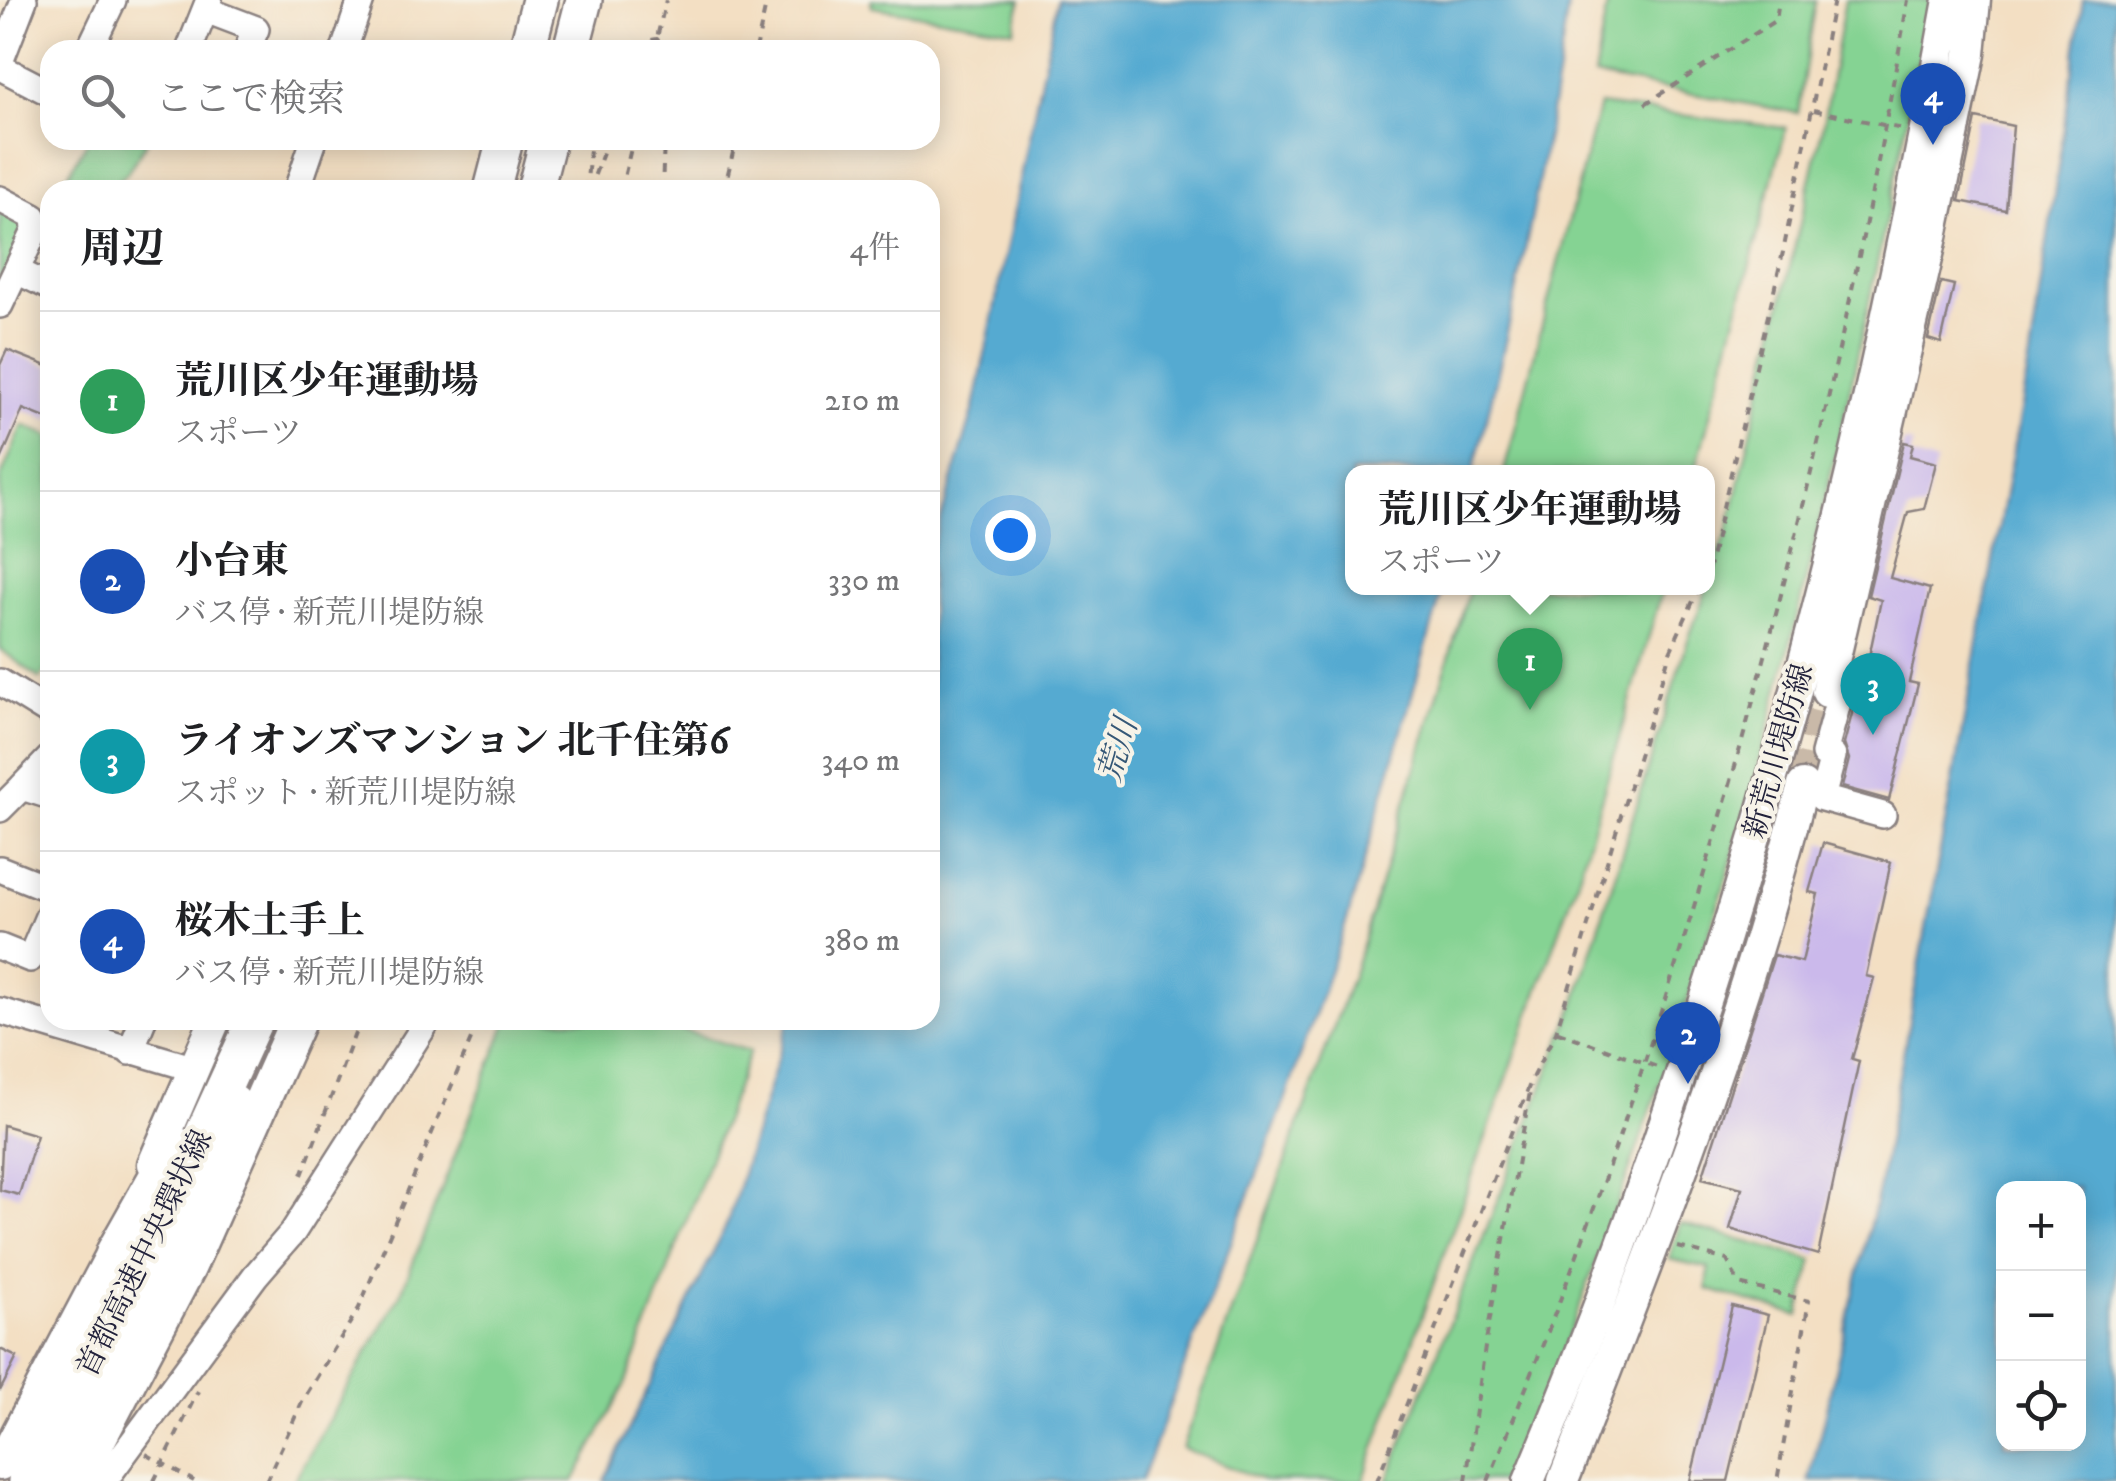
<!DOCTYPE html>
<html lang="ja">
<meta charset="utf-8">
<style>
body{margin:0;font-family:"IM FELL DW Pica","Noto Serif JP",serif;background:#f2f2f2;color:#202124}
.controls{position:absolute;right:30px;bottom:30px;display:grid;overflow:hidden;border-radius:20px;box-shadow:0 5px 25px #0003}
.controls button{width:90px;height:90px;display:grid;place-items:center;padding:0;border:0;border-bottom:2px solid #e0e0e0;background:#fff;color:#202124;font:50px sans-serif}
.you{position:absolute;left:1010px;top:535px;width:35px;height:35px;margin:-25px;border:8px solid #fff;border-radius:50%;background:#1a73e8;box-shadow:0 0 0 15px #1a73e833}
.badge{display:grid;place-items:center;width:65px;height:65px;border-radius:50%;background:#d1495b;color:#fff;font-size:32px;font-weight:700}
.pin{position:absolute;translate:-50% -82px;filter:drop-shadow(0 2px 5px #0008)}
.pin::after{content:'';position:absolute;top:52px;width:35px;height:30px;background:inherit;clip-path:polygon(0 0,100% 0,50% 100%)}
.popup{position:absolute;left:1345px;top:465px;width:370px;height:130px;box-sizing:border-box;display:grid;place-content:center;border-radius:20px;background:#fff;filter:drop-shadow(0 2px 8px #0005);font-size:32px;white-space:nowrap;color:#757577}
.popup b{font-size:38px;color:#202124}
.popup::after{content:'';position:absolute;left:50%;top:100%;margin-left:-20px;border:20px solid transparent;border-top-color:#fff}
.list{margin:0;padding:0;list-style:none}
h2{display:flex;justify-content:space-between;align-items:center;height:130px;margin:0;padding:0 40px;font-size:42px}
h2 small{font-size:32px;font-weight:400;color:#757577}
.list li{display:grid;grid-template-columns:65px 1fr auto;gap:30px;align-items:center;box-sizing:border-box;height:180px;padding:0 40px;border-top:2px solid #e0e0e0}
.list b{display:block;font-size:38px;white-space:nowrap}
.list p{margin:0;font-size:32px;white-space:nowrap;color:#757577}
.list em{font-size:32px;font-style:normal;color:#757577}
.icon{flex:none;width:55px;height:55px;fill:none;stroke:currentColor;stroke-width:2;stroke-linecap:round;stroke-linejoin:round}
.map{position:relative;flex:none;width:2116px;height:1481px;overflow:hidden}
.search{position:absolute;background:#fff;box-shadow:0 5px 25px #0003;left:40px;top:40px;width:900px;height:110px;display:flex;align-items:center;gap:25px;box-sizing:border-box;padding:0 35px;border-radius:30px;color:#757577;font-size:38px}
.panel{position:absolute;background:#fff;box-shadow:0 5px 25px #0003;left:40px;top:180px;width:900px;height:850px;border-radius:30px}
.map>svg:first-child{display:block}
</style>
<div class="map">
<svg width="2116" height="1481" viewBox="0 0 2116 1481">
<rect width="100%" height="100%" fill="#f7f3e8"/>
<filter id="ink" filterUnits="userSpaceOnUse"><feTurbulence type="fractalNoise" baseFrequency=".01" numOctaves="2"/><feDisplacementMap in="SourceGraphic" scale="20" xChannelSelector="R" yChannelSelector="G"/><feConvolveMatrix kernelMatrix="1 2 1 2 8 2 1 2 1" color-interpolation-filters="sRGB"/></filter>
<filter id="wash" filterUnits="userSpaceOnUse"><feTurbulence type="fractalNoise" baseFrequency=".0048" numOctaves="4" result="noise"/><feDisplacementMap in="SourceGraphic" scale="40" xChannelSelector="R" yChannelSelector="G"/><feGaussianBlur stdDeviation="2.25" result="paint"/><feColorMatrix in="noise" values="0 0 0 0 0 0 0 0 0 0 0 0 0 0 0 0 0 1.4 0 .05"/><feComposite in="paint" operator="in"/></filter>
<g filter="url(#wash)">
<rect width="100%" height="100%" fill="#f3dfc3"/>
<path fill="#85d393" stroke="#547a67" stroke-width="2.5" d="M871,0H1021L1014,30L872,7Z
M1608,0H1816L1798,113L1594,76Z
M1845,0H1932C1877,268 1822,536 1749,800C1684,1032 1599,1256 1514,1481H1387L1575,1004L1688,640L1728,530L1822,130Z
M1599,105L1786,128L1695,472H1504Z
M88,140H148L127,173L109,190H59Z
M0,205L29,224L0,285Z
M23,425L50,436V664L40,679L0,649V479Z
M1470,588H1663L1577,882L1363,1481H1265L1182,1448L1355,968Z
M508,1020H649L750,1051L625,1385L574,1481H294L401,1293Z
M1680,1223L1813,1260L1799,1316L1707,1289L1709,1268L1669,1259Z"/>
<path fill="#55aad1" stroke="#3c6686" stroke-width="2.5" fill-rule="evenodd" d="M1057,0H1569C1546,159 1514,317 1473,472H1352V588H1443L1348,917L1287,1095L1141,1481H604L727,1223L789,1020H930V554L974,408Z
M2083,0H2116V1481H1809L1879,1186L2030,357ZM2004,1188H2078V1444H2004Z"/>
<g id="blocks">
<path fill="#cbb9eb" d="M1976,118L2013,126L2006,210L1959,201Z
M1941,282L1954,285L1941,343L1928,339Z
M7,350L50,367V420L23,409L0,462V365Z
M1904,442L1913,444L1910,456L1936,463L1924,509L1908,512L1890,578L1930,589L1909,682L1918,684L1889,800L1842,787L1849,759L1844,744L1857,695V669L1866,671L1881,600L1868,596Z
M1823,843L1891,862L1866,976L1874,978L1852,1059L1859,1061L1818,1255L1730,1229L1742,1188L1702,1178L1774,955L1802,962L1818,894L1809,892Z
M3,1125L37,1135L19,1195L0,1190Z
M1732,1306L1768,1315L1728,1481H1690Z
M0,1349L17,1357L0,1391Z"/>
</g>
</g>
<g filter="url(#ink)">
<use href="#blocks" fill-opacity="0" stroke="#8a807f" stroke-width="2.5"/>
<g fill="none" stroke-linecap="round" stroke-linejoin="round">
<path stroke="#c9b9a8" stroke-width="30" stroke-dasharray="30 15" stroke-linecap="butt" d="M1803,785L1827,692"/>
<g stroke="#8a807f" stroke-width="30">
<path id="minor" d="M206,10L256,29L247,50
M89,50L113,0
M189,50L209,0
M344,50L361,0
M0,62L24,0
M0,67L50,93
M297,190L314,140
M0,199L34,217L35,231L0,305
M17,271L50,287
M0,682L50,713
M1841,691L1824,754L1833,756L1822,798L1883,815
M22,787L50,758
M0,809L22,787L50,796
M0,869L50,889
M0,947L30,959L50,912
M0,1011L195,1069
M130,1052L143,1020
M104,1481L255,1276L293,1232L428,1020"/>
</g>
<g stroke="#8a807f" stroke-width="35">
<path id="major" d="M1827,692L1932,237L1970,54L1975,0
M153,1164L215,1020
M0,1465L122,1234
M48,1481L168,1254L235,1101
M1529,1481C1727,1007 1859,504 1949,0
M1563,1481C1651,1256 1744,1019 1803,785"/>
</g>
<g stroke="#8a807f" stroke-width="40">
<path id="highway" d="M527,50L540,0
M571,50L584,0
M492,190L505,140
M535,190L548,140
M114,1252L175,1144
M26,1481L152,1245L255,1020
M76,1481L188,1267L298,1020"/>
</g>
<path stroke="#8a807f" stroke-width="4" stroke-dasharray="8 8" stroke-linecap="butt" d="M642,50L645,41L657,39L666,50
M654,50L666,0
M756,50L767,0
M1645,104L1776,20L1779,0
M1814,110L1902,129
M586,190L591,140
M589,190L608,140
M621,190L633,140
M662,190L664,140
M724,190L736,140
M1708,571L1783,252L1834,0
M1558,1032L1657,1067
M302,1175L360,1020
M1678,1247L1727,1260L1739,1284L1809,1301L1777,1481
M146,1454L194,1481
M154,1481L198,1391
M266,1481L303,1400L359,1308L479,1020
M1377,1481L1533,1076L1556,1032L1670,652L1699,588
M1466,1481L1485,1347L1531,1086
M1488,1481C1686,1007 1819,506 1908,0"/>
<use href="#minor" stroke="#fff" stroke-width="25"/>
<use href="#major" stroke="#fff" stroke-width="30"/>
<use href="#highway" stroke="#fff" stroke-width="35"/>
</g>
</g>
<g text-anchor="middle" stroke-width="8" stroke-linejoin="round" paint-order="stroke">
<g font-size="30" fill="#22223b" stroke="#f7f3e8">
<text transform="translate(1778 751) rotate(-74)" y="10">新荒川堤防線</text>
<text transform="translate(144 1253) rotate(-64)" y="10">首都高速中央環状線</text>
</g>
<g font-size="32" font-style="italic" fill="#365877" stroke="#f7f3e8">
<text transform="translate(1117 750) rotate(-73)" y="11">荒川</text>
</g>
</g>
</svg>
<div class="controls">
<button>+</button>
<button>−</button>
<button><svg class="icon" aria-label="locate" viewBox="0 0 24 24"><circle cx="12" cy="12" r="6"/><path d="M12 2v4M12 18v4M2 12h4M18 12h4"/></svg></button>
</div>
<div class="you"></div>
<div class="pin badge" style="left:1530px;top:710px;background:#2e9e5b">1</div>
<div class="popup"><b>荒川区少年運動場</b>スポーツ</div>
<div class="pin badge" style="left:1688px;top:1084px;background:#1a4fb4">2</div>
<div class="pin badge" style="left:1873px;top:735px;background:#0f9aa8">3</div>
<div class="pin badge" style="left:1933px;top:145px;background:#1a4fb4">4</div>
<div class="search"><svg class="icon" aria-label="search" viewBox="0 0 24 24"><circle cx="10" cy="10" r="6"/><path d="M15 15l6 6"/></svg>ここで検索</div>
<section class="panel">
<h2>周辺<small>4件</small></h2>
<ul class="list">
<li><span class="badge" style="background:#2e9e5b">1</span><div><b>荒川区少年運動場</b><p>スポーツ</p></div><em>210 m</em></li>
<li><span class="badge" style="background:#1a4fb4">2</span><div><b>小台東</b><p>バス停 · 新荒川堤防線</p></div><em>330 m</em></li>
<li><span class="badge" style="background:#0f9aa8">3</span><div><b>ライオンズマンション 北千住第6</b><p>スポット · 新荒川堤防線</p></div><em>340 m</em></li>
<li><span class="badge" style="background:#1a4fb4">4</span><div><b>桜木土手上</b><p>バス停 · 新荒川堤防線</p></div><em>380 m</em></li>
</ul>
</section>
</div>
